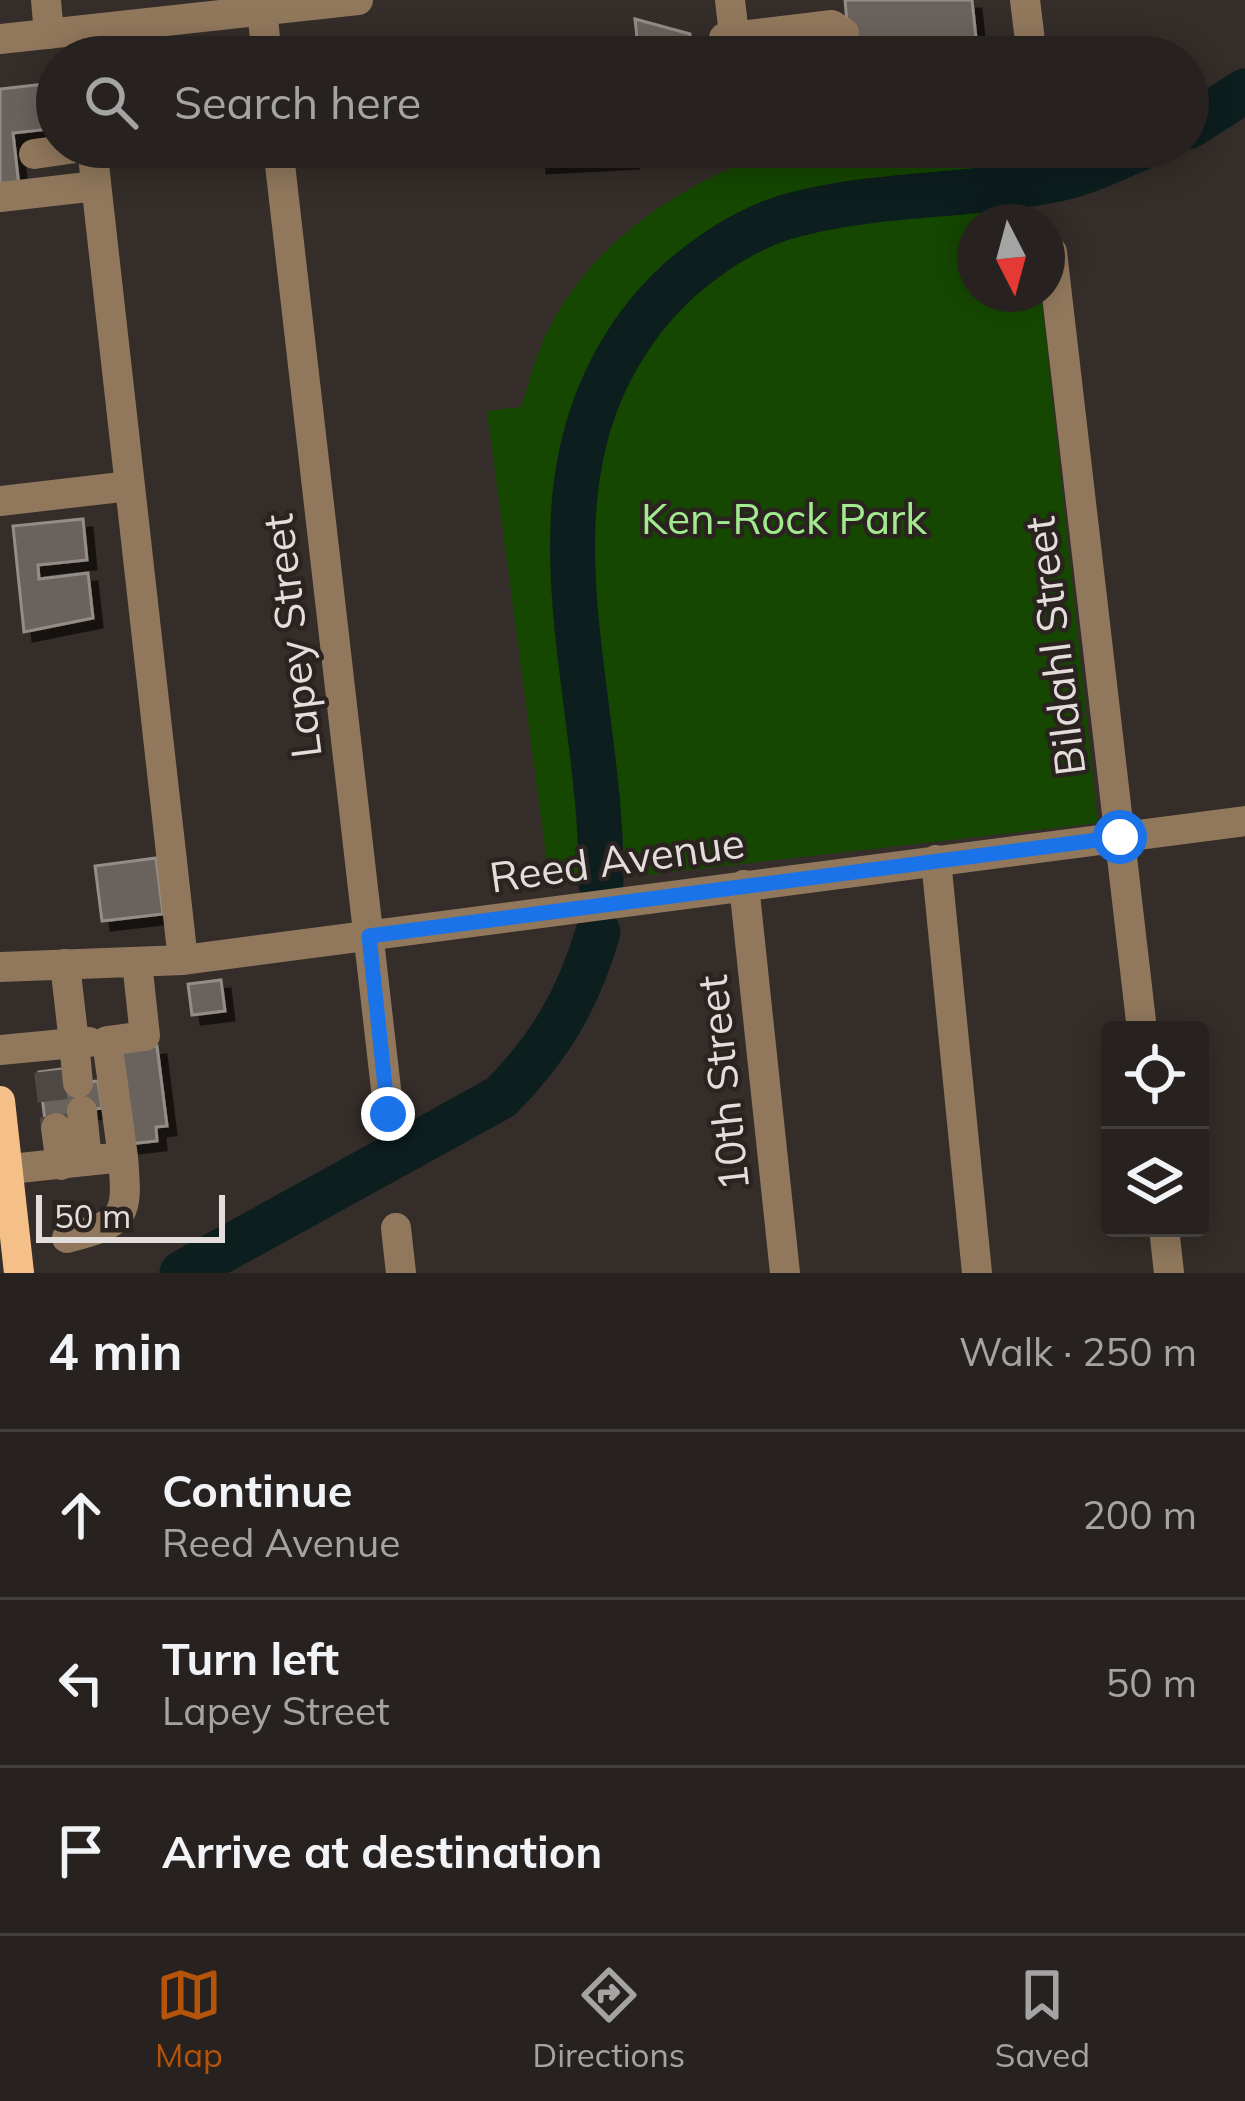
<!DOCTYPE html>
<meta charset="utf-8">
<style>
body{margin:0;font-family:Mulish,sans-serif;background:#2f2a28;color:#f1f3f6}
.controls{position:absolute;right:36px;bottom:36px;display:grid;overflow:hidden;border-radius:12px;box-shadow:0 6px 30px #0003}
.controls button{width:108px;height:108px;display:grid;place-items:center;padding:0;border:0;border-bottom:3px solid #433f3d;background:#27221f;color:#f1f3f6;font:60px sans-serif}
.compass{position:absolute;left:957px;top:204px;width:108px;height:108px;border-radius:50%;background:#27221f;box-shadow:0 6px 30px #0003;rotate:174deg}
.scale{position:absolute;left:36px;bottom:30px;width:189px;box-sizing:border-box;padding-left:12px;border:6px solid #e3dedb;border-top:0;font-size:33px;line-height:42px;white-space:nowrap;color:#e3dedb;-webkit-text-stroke:9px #2a2320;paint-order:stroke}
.stop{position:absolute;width:36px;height:36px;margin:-27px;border:9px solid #1a73e8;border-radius:50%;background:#fff}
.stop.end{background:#1a73e8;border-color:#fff;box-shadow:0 3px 12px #0008}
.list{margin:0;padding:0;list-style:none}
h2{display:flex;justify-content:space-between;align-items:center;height:156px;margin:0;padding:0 48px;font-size:51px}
h2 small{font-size:39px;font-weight:400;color:#a4a4a4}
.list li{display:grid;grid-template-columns:78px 1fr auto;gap:36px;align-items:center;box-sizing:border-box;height:168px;padding:0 48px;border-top:3px solid #433f3d}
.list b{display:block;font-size:45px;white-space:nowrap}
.list p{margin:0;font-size:39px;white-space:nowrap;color:#a4a4a4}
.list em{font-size:39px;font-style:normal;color:#a4a4a4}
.icon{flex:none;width:66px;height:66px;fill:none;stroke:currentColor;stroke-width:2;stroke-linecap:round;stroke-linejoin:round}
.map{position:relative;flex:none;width:1245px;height:1273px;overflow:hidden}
.search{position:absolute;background:#27221f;box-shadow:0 6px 30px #0003;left:36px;right:36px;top:36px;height:132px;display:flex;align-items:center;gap:30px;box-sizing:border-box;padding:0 42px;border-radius:66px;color:#a4a4a4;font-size:45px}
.sheet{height:660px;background:#27221f}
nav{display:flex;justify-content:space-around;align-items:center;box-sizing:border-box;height:168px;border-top:3px solid #433f3d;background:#27221f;font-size:33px;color:#a4a4a4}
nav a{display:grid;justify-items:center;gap:6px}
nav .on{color:#b45309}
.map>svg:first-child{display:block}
</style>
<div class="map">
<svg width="1245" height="1273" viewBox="0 0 1245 1273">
<defs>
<filter id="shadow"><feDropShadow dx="9" dy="9" stdDeviation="0" flood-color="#0009"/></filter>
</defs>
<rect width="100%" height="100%" fill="#342d29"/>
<path fill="#154701" d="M791,147H1023L1032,222H975V294H1041L1098,823L550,886L487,411L521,407C529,384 535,358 545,336C591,239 691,175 791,147Z"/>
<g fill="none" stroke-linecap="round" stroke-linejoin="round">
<path stroke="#0d1e1f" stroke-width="45" d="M1188,127L1245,91
M601,884C604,688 510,484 648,313C683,270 742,227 797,214C882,192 972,197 1058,179C1087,173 1115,159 1143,147
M182,1273L501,1097C550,1047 578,1000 598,932"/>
</g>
<path fill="#6a625d" stroke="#948c87" stroke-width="3" filter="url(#shadow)" d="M845,0H972L978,57H850Z
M635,19L690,34L691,57H624L629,38L637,37Z
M45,84L50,129L13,133L19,186L0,188V89Z
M536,147H629L630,159L538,164Z
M83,519L87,560L38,565L39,579L88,573L93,618L24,632L13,526Z
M156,858L163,914L102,921L95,866Z
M221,980L225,1011L192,1015L188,984Z
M157,1046L167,1126L156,1127L157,1141L128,1144L116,1051Z
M70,1068L72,1084L98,1081L102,1108L75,1112L77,1126L46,1129L39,1072Z"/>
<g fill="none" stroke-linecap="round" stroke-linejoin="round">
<path stroke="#4e4844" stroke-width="30" stroke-dasharray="30 15" stroke-linecap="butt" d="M49,1071L56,1128"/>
<path stroke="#91785d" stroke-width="30" d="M46,0L49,34
M261,0L267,57
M730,0L734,35
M1025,0L1032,57
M0,39L358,0
M722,57L724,38L832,25L844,33L846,57
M92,147L183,960
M278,147L389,1115
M34,154L83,147
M0,197L96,186
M1052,252L1142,1030
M0,501L130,486
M936,860L977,1273
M744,885L785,1273
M65,964L74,1043L89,1042
M0,967L183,960L1245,821
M0,1050L74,1043L78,1083
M82,1111L87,1161
M56,1128L61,1165
M123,1157L107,1041L145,1036L137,962
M0,1170L123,1157C128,1216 127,1223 67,1238
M396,1228L401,1273
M1164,1228L1169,1273"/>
<path stroke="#f4c088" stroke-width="30" d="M0,1101L19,1273"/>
</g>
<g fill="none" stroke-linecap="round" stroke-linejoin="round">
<path stroke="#1a73e8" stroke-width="15" d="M388,1114L369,936L1120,837"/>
</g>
<g text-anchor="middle" stroke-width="9" stroke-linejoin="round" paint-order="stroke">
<g font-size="42" fill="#a2e98f" stroke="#2a2320">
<text x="784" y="534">Ken-Rock Park</text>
</g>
<g font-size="42" fill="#e3dedb" stroke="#2a2320">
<text transform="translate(292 636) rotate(-97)" y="15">Lapey Street</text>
<text transform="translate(1055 646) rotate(-97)" y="15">Bildahl Street</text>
<text transform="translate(617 860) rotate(-8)" y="15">Reed Avenue</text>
<text transform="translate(723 1083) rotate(-96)" y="15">10th Street</text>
</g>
</g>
</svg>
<div class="controls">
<button><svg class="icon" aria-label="locate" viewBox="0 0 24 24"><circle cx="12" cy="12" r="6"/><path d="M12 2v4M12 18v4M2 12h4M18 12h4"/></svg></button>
<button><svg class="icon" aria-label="layers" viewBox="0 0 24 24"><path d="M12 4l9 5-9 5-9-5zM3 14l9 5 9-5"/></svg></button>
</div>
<svg class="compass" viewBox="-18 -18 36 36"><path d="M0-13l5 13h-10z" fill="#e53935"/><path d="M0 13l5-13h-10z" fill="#a4a4a4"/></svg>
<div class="scale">50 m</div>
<div class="stop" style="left:1120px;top:837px"></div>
<div class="stop end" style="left:388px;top:1114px"></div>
<div class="search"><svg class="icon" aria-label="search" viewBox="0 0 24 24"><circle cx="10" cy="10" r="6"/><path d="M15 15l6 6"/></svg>Search here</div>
</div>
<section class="sheet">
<h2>4 min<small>Walk · 250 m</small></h2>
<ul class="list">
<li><svg class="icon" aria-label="ahead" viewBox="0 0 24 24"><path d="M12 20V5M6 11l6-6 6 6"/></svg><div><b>Continue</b><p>Reed Avenue</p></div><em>200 m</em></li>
<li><svg class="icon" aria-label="left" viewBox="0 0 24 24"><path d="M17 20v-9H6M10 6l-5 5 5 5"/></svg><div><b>Turn left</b><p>Lapey Street</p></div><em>50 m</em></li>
<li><svg class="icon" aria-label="arrive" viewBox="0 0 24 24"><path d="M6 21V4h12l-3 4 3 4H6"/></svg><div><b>Arrive at destination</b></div></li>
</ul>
</section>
<nav>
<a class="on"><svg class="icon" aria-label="map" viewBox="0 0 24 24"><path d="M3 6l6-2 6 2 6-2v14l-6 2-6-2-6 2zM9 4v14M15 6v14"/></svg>Map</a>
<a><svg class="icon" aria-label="directions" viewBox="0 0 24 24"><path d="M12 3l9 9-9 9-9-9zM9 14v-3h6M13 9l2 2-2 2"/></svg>Directions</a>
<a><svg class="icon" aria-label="saved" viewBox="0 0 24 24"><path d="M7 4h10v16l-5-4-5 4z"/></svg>Saved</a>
</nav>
